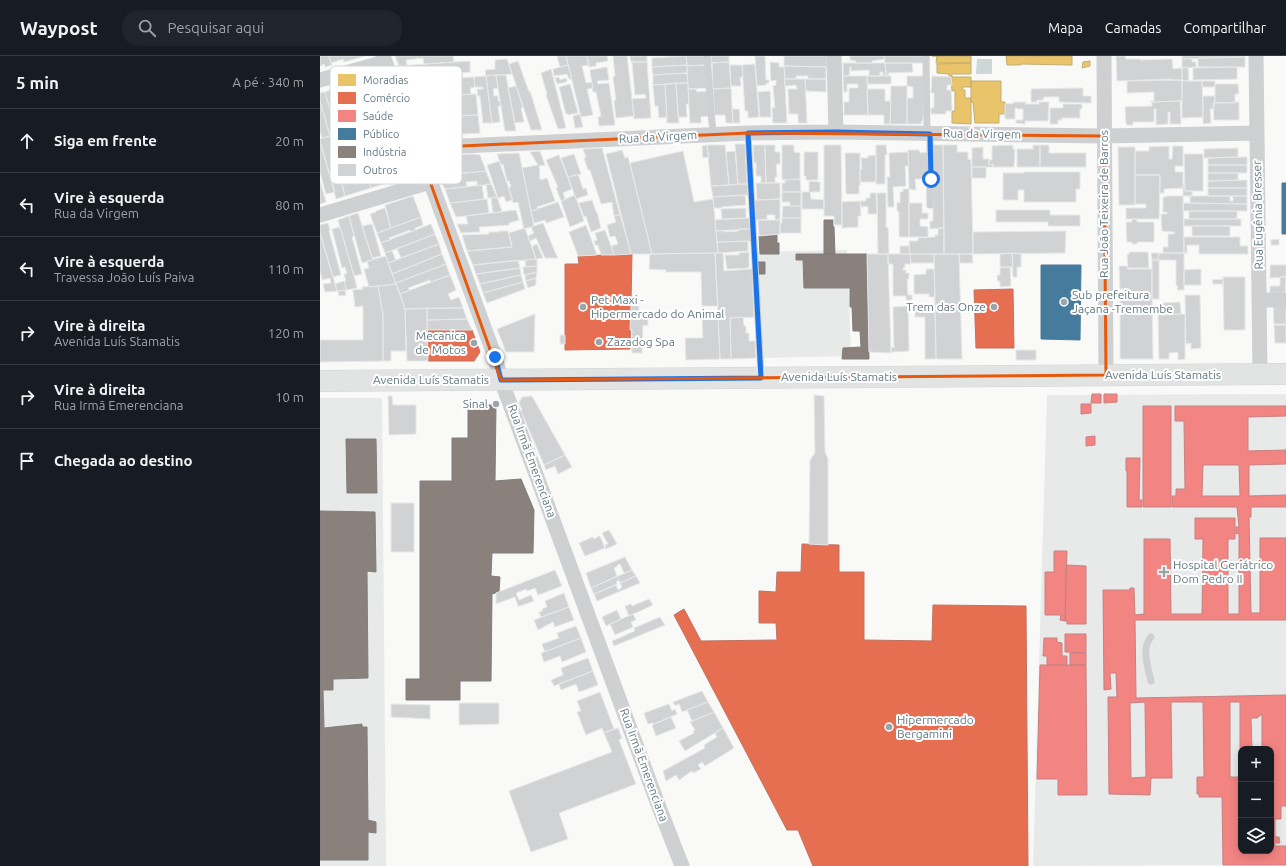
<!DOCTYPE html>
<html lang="pt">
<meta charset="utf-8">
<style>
body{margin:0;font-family:Ubuntu,sans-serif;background:#20242c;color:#f1f3f6}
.controls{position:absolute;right:12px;bottom:12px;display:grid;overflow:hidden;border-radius:8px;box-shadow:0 2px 10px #0003}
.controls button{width:36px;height:36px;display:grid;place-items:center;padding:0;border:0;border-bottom:1px solid #363941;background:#171b24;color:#f1f3f6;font:20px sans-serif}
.stop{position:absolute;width:12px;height:12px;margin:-9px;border:3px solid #1a73e8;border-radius:50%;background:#fff}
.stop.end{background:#1a73e8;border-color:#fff;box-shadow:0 1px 4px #0008}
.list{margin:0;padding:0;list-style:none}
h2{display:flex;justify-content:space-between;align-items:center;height:52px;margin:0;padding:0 16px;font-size:17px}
h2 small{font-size:13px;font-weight:400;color:#9ea1a6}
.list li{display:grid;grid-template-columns:26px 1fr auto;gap:12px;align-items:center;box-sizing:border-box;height:64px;padding:0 16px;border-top:1px solid #363941}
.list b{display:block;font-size:15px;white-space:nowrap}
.list p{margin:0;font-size:13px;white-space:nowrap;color:#9ea1a6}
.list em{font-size:13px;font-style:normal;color:#9ea1a6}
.icon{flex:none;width:22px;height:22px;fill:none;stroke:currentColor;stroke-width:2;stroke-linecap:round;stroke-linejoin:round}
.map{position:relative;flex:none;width:966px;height:810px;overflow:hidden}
header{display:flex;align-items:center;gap:24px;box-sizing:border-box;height:56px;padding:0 20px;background:#171b24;border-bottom:1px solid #363941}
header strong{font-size:19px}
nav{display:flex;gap:22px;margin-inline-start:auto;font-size:14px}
.search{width:280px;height:36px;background:#20242c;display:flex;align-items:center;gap:10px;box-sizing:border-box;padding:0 14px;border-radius:16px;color:#9ea1a6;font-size:15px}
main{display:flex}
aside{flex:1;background:#171b24}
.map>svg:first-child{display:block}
</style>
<header>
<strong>Waypost</strong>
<div class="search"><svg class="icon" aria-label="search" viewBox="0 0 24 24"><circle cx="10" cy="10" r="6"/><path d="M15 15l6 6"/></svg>Pesquisar aqui</div>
<nav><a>Mapa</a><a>Camadas</a><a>Compartilhar</a></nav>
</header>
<main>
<aside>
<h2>5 min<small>A pé · 340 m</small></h2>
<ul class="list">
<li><svg class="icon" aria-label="ahead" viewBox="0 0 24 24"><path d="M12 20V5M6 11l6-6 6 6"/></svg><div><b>Siga em frente</b></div><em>20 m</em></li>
<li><svg class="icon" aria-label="left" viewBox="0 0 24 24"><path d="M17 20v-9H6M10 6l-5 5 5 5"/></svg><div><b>Vire à esquerda</b><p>Rua da Virgem</p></div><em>80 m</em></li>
<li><svg class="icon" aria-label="left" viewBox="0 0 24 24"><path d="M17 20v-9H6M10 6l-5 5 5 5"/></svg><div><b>Vire à esquerda</b><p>Travessa João Luís Paiva</p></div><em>110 m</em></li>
<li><svg class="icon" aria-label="right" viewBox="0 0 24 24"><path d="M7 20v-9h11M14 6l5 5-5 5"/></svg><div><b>Vire à direita</b><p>Avenida Luís Stamatis</p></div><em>120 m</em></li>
<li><svg class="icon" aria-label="right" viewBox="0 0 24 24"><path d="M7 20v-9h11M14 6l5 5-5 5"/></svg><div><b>Vire à direita</b><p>Rua Irmã Emerenciana</p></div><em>10 m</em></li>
<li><svg class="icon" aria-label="arrive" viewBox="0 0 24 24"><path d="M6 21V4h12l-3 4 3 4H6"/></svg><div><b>Chegada ao destino</b></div></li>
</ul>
</aside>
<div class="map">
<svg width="966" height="810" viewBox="0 0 966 810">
<rect width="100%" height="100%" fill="#f9f9f8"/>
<path fill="#e8e9e9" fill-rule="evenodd" d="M527,194L531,300L442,302L437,196Z
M966,338V809L713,810L727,339ZM921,693H951V795H921Z
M0,342H62L66,810H0Z"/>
<path fill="#cdd7d8" d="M657,3H672V18H656Z"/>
<path fill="#e9c46a" stroke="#c1ae72" d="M612,0H651V7H616L617,0Z
M686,0H752V9L701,8V9H687Z
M770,5V10L762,12L763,6Z
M651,7V18H632V21H629V18L617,17V8Z
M631,21H651V31H642L643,34H645V42H651V68L632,67V55H635V34L632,35Z
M651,25H681V46H685V58H679V67H655L653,46H651Z"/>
<path fill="#e76f51" stroke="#bf7260" d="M312,198L310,293L245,294V208H259L258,200Z
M693,233L694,292H656L654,234Z
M107,274H152L160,296L154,305H108Z
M482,488L519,489V516H544V584L612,585L613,549L706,550L708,810H493L478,774H467L354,559L364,553L381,585L457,584L456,567H439V535L456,536L457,516H481Z"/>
<path fill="#f28482" stroke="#c78182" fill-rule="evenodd" d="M772,338H781V347H771Z
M784,338H797V346L784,347Z
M761,348H771V357L761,358Z
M823,350H851V451H823Z
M855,350H966V360L928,361V395L966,394V408L929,409V440L966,439V451H931V461H929L931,557H940V482H966V564H815L816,642L966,639V750H961V763H955V781H959L960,787H955V790H966V809H903L902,741H879V738H877V721H884L883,646H851L852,722H831L830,739L789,738L788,641H797L796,617H790L791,633L784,634L783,534H810V532H814L815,559L824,558V483H850L851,558H882L883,483H875V462H915V483H908V558H919V477L916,478V471H919L917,451H852V440H856V433H865L864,365H855ZM883,409H919L920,440H882ZM825,646L826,721L811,722L810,647ZM910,646H920V721H910ZM942,658V693H951V795H921V790H919V749H921V693H932L931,662H937Z
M775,380V389L766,390V381Z
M806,402H820L819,444H822V451H807V415H806Z
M734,495H747L745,565L740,564L741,559H725V516H734Z
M746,509L766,510V568H747V565H745Z
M745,578H766V597L745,596Z
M724,582H737V586L742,587V600H747V609H727V600H723Z
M750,597H766V609H750Z
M720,609H766L767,739H738V723H717Z"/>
<path fill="#457b9d" stroke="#4e7b95" d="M962,127H966V178H962Z
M721,209H761L760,284L721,283Z"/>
<path fill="#8a817c" stroke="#7e7f7e" d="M504,164H513V170L514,171L515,198H504Z
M457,179V187H459V198H440L439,180Z
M476,198H547L549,303H522L523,292L541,291L540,275H533L532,251H530V232H484L483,204H476Z
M438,206H445V218H439Z
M148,349H176L175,425L201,423L214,454L213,497H172L171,520L180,521L179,536L172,538L171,625H140V644H86V623H100V425H132V382H148Z
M26,383H56L57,437H27Z
M0,455L55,456L56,516L47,515L48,622L13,623V634H3L4,672L42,668V671H47L48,764L56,766V777L48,776V804H0Z"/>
<path fill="#d0d2d3" stroke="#e8e8e8" d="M0,0H9L12,9L5,11L4,8L0,10Z
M9,0H45L24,6L23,3L11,7Z
M75,0H133L134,6L104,8L103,2L86,4L87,10H79Z
M237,0H246L248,9L240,11Z
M246,0H267L269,9L262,10L266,27L272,26L273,32L267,33L273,59L261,61Z
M267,0H287L288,5L276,7V10L269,11Z
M293,0H307L314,60L296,62L294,45L296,44L293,21L295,20Z
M310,0H327V6H311Z
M366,0L367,9L332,11V2Z
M366,0H384L385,9L367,10Z
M391,0H409V6L391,7Z
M435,0H445L446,24H449V27H446V29L437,30Z
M464,0H507V11L464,10Z
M530,0H564L565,3L552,5V7H536V5L530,4Z
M564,0H603L604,7H565Z
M796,0H805L806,3H820V4L852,3L853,13L862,12V24H852V23L797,25Z
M862,0H925V1L862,3Z
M925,1V11H878V2Z
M872,2V6H876V11L862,12V3Z
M187,3L192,18L166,20L165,14L175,13V4Z
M150,5V16L102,20V25L85,26L79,10Z
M198,5L209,36L210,35L222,74H211L189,8Z
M312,6H327L331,62L314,63L312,43L326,42L325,38L315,39Z
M409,6L411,32L393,33L392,7Z
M450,6L459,7V11H464L467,67H453L452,52H455L453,30L456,29V24L451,25Z
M523,7H565L566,20H563V16H560V20H549V14L531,15V11H530L529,20H523Z
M565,7H592L593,16L568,17L569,20H567Z
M435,8L439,61L428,62V55H425L422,9Z
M248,9L252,23H249L247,18L234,20L233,13Z
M367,9V17L333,19L332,11Z
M385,9L387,32L368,33L367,10Z
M410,9H422L423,21H420L421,30H411Z
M464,10L506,11V23H488V20H476V23H465Z
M287,11L289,24L277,25L278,28L289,27L295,69L279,70L278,61L281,60L276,36H273L270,14Z
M868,11L869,25H862V12Z
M917,11V23L873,24V12Z
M231,13L246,72L238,73L226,39L227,38L221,17Z
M367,17L368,27L333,29V19Z
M176,19H186L196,75H185Z
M176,19L178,32L173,33L174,40H178V45H180L181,50H178L180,66L172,67L166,20Z
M166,20L172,67H163L160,40H158L157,33H163V31H155L154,21Z
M523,20H547L548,59H524V46H529V32H538V28H527V36H524Z
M547,20H571V28H547Z
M587,20H604L603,62L601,68H587V42H593V31L587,30Z
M612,20L631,21L632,29H627V34H631L632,55H626V58H611V52H614V37H611Z
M154,21L155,31L150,32L151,38L122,40V36L108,37L109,41L97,42L93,25Z
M239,21L240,24L246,22L247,26L237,28L235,22Z
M465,23H485L487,67H478V58H469L468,33H477L476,29L465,30Z
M485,23H506V36L486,35Z
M862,24V45L830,46V45H834V36L807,37V25Z
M862,25H882L883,61L862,62Z
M882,25H895V31H882Z
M356,27H368L369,48H366L367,61H358Z
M356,27L359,67H347L345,28Z
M250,28L258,57L248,59V58H246L239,31Z
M345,28L347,61L339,62L338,50H335L333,29Z
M895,28H918L919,38H915V47H895Z
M196,30L203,51L201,52L204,66L195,67L188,32Z
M571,30H587V68H570Z
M411,32L413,67H406L405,59H395L393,33Z
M763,32V40H771V47L739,46V41H724L723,44H717V46H711V33Z
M15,33L26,76L17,78L5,36Z
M368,33H376L377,36L387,35L389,60L381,61V67H370Z
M547,33H565V45H571L570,68H564V59H548Z
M450,35L451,61H440L438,36Z
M5,36L17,78L10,80L0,45V37Z
M156,38L158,59L99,62L91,42Z
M883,40H895L894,53H890L891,67L883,68Z
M0,45L10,80L2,82L0,75Z
M860,45L861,68H850V56H848V68L836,69V53H834V66H813V69H807L806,67L805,51L832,50V46Z
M694,46H706L705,48H719V46H729L728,65H705V68L696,67V64H703V53H698L697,52H695V63H685V48L694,47Z
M919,46V64H894L893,47Z
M743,48H762V53H760V62H742V64H738V68H730V52H743Z
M412,53H419L420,67H413Z
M260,58L263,71L255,72L253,60Z
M158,59L160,77L109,80L104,76L99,62Z
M10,80L25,140L16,143L0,85V83Z
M0,85L15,136L6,138L0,116Z
M415,88H425L427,128H418Z
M387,89L389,101L383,102L382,90Z
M387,89H405L409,129L391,130Z
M433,89H445L446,127H441V120H436V107H434Z
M445,89H455V96H460V108H456L457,121H455V127H446Z
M462,89H474V96L480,97V123L462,124Z
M504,89H521L522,169H514V160H504Z
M556,89H566L567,99H565V128H556Z
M611,89H623L624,172L610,173V165H613V129H618V124L612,123Z
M623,89H637V96H648V103L651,104L653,198H624Z
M693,89V93H695L694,111H673V108L669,109V104H672V90Z
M713,89H720V111H697V93H713Z
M720,89H729V97H766V111H720Z
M849,90V103H852L853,90H863V110H855V116H863V132L844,133V137H840V119H815V95H829V91Z
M663,91V103H669V109L673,108V111H652V92Z
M798,91H815V149H799Z
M282,92L300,159L294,160L292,146L281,148L270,114H268L264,102L266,101L263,93Z
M918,92V101L884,102V93Z
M302,94L305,102L308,101L332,198H311L286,98Z
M588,94H599L600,97L608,96V123H595L596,134L589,133Z
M220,95L225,109L219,110L220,124L227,122L235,145L217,151L218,153L211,155L202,112L218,109L210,96Z
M363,95L374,146L393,143L398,197L332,198L310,107Z
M415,95L418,128L409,129L406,96Z
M484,96H498V124H486V120H484Z
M588,96L589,110H585L586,130L573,131L574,151H568L567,121H570L569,97Z
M199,97L214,170L204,173L198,146L193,147L188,131H191L189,125H187L183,108L181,109L177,98Z
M525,97H540V130L539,129V138H526Z
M152,98L160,99L166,115L132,118L131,100Z
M254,98L261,118L248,121L241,102Z
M864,98H883V135H865Z
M239,99L252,133L243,137L245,143L241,145L236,132L238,131L226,104Z
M556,99V126H540V113H542L541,102H548V100Z
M927,101V109H888V102Z
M179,105L193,144L186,146L184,140L178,142L167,109Z
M88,106L93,119L51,132L47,119Z
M888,109H927V117H888Z
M652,111H666V122H652Z
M32,114L34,121L44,118L46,125L49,124L51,132L25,140L20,118Z
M166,115L171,128L157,130V125L146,126L147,131L125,133L118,120Z
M704,116H760V133H756V146H704V134H698V144H683V117H704Z
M888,117H918V124L888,125Z
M258,118L263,133L266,132L268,139L256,143L248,121Z
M815,119H840L839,163H806V152H826V148H815Z
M480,123L481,136H462V127H465V124Z
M927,124V132H888V125Z
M0,125L6,146L0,148Z
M489,125L500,126V136H490L491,143L504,144V153H482V136H489Z
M436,127H460V143L437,144Z
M865,127V135H872V140H863V128Z
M166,128H171L177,141L168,142Z
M427,128L428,139L393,141L391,130Z
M162,129L164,143L130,147L125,133Z
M888,132H927V140H888Z
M583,133H589V181H579V156L577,155V146L580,147V136H583Z
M462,136H481V150H470V146H462Z
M550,137H556L557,158H548V150L541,151L540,145H546V142H550Z
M557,137H566V171L568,172L569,198H558Z
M255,139L264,165L250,171L241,145Z
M425,139L426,149L401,151L402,152H394L393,141Z
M93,140L101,161L71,172L65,149Z
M846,140H863L864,197H843V191H848V178H854V176L842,175L841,158H847V156H843V141H846Z
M870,140H910V145H913V140H927V148L870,147Z
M177,141L182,156L173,157L171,142Z
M167,143L169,157L136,161L130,147Z
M460,143V164H455V159H447V164H436L435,144Z
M272,144L276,156H277L281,172L271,176L266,160L264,161L259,147Z
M540,145L541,160H538V171L522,172V146Z
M238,146L244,161L226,167L225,164L214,167L211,155Z
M589,147H602V157H608V163H600V170L608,171V181H589Z
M863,147L927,148V155H863Z
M463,150H481V162H462Z
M65,152L71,172L57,177L50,158L56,156V155Z
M426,152V162L402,163L401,153Z
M196,154L199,164L189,167V169L159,171L160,176L141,177L137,168H148L146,160Z
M676,154H730V159H760V170H728V166H676Z
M869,155H917V163H869Z
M38,157L53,204L42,207L29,160Z
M300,159L305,176L311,198L294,199L291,190L298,188L295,180L290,181L287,169L296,166L294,160Z
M29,160L34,180L32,181L42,218L34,220L18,164Z
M101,161L103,169L95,172V174L91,176L90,174L69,182L70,184L61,187L57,177Z
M429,162L430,173L396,175L395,164Z
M462,162H481V177H460V167H462Z
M812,163H817V166H834V186H817V188H812V186H807L806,166H812Z
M864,163H921V170H864Z
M438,164H460V178L439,180Z
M8,167L10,174L9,175L21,219L13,221L0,177V169Z
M223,167L235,196L238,202H225L216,182L210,185L208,180L214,177L211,171Z
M52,168L61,200L52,202L42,170Z
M111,168L115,178L65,197L61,187Z
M266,169L277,199L258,200L249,176Z
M872,170H910V180H872Z
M20,171L34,220L37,232L27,234L24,225H26L24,218H27L25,211L22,212L12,173Z
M205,172L216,203L153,209L147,195L192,191L189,177Z
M618,172H624V198H590L589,185H598V182L615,181V179H618Z
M419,173H430L431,185L397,186L396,175L404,174V176L419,175Z
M285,174L291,190L294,199H281L278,189L276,190L274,185L277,184L275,177Z
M179,175H188L192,191L147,195L142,179L169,178V176H179Z
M746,175L745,197L653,198V176Z
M0,177L13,221L17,235L5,236L3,228L11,227L10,222L2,224L0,214Z
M115,178L119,188L81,202L77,193Z
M864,181H920V190H928V198H879V189H867V197H864Z
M959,183V189H951V184Z
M428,185V195L398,197L397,186Z
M119,188L122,198L72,218L68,207Z
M217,188L223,202L216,203L212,190Z
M580,190H589L590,198H580Z
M72,195L76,204L68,207L65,197Z
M429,196V212L407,213L405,199H419V197Z
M809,196H828L829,212H808L807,199L809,198Z
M395,197L398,250H382L381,216H346V214L329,213L330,198Z
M395,197H403L404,215L432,213L434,261L410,262L411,303H400Z
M692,197L701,198V211H697V221H693Z
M692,197L693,211H680V198Z
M831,197H839L838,204H832Z
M839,197H864V234H857L858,230H856V204H839V243H832V204H838Z
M122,198L126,208L76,227L72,218Z
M547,198H568L571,297L549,296Z
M568,198H590L591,208H585V211L583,212V214H586V217H589V223H587L588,239H592V244H586V240H573V208H568Z
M590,198H614V207H591Z
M614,198H639L642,303H616Z
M639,198H652L653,207H640Z
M66,200L76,228L49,231L44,213L49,212L47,205Z
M217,203V210L206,211L205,204Z
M198,204L200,212L156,218L153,209Z
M126,208L130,219L111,226L110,224L88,232L90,234L80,238L76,227Z
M950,209H966V221L950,222Z
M217,210V216L204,219L203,211Z
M799,210H807L808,213H832V239H809V233H800Z
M690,211L691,230L680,231V225L678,226L677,219H680V212Z
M200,212L201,219L160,228L156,218Z
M606,213H614L615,241H609V238H594V219L606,218Z
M881,213V229H864V214Z
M217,216L216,222L206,225L205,219Z
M130,219L136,234L128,238L131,244L139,241L143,252L85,253L80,238Z
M201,219L203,226L163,237L160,228Z
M903,221H925V274H904Z
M960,221H966L965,237H950V230H960Z
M216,222V229L208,232L206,225Z
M903,223L904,228H893L892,224Z
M24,225L27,234L17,235L15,228Z
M203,226L205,233L167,247L163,237Z
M76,228L85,253L86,295H71V305H63V259L58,230Z
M58,230L63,259V305L0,306V284H43V250L35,251L33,234L43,233L42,231Z
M25,234L26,239L19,240L18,235Z
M832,239L833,303H800V240Z
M865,239H880L881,292L871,293V287L866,288Z
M860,246L861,258L843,259V247Z
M953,247H966V268H954Z
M311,249L319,250V258H328V270L323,269L322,297H312V274H310Z
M588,250L589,295L571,296V291L574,292L573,251Z
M595,251H615L616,303H605V261H595Z
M107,252H143L147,263L107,264Z
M107,252L108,305H87L85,253Z
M382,256H398L400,303L366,304L365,282H383Z
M215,258L214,296H186L177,273Z
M865,258V303L858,304V296L849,297V303H839L838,259Z
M423,261L424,270H426V277H429V285H435L436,302L411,303L410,262Z
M147,263L152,274H107V264Z
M954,269H966V287H955Z
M240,279H245V288H240Z
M696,294H716V304H696Z
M494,339L504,340L505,396L508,403V489L489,488L490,404L495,397Z
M68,340H72L73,349H96V378L69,379Z
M212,340L245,399L224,409L201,355L202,354L199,347L202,341Z
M245,399L252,411L238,418L235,410L226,414L224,409Z
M71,447H94V496H71Z
M289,474L297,488L286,493L285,489L288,488L282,477Z
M280,480L285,492L265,500L259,487L273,481L274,483Z
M305,501L312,514L304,517L300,508L297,509L298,510L294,512L297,520L271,532L266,517Z
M235,514L242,530L218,539L215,532L207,535L206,533L196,537L199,544L211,539L214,545L200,550H198L195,541L176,548V537Z
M312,514L316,520L300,527L299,524L296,526L297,528L274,538L271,532Z
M316,520L320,527L277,545L274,538L296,529L298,534L300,533L302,531L300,527Z
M244,537L249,551L221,561L219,556L223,555L222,553L227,551L225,545Z
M329,543L333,549L309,560L305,550L311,548L312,550Z
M249,551L254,564L235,571L233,566L218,574L214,564Z
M297,554L301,563L286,570L282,561Z
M313,558L316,564L311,566L313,571L295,579L290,568Z
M340,561L345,569L294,590L292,585L315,575L314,572Z
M256,570L261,582L225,596L222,588L239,582L237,577Z
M261,582L266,596L242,606L240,600L224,606L221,597Z
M268,602L273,615L234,630L231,624L243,619L241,612Z
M273,615L278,629L259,636L256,628L241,634L239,628Z
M382,635L388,646L362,656L359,648L355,650L353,646Z
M280,636L294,673L284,677L282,672L266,679L257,656L261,655L257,645Z
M388,646L394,656L372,665L367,654Z
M139,647H179V668L139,669Z
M71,648L110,649V663L71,661Z
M349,648L352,655L355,653L357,658L334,668L333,667L328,668L324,657Z
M394,656L403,672L365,695L359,685L374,677L373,675L375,674L370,666Z
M351,661L356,672L336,680L332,669Z
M298,672L302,682L299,684L316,728L239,757L248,783L211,796L189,735L292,696L284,677Z
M403,672L414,692L385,710L382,706L378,709L381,713L373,717L372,715L359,724L356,719L346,725L343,715L385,692L384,689L397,681L395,677Z"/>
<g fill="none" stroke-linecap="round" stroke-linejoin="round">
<g stroke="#d4d6d6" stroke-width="22">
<path id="secondary" d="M0,325L966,318"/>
</g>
<path stroke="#ced0d1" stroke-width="7" d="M387,0L392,67L394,78
M606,0L607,78
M428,77L441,320
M610,78V149
M831,625C828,612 821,592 831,581"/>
<path stroke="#ced0d1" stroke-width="15" d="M63,0L98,92L175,301L181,324L190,348L339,751L362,810
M514,0L516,76
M784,0L786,319
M936,0L940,318
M0,24L65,6
M98,92L428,77L516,76L784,80L937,77
M0,159L110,126
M939,244H966"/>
<use href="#secondary" stroke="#e2e3e3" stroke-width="21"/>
</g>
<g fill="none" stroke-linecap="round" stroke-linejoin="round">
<path stroke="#1a73e8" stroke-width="5" d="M175,301L181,324L441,322L428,77L516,76L610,78L611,123"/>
</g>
<path fill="none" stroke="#e8590c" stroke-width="3" stroke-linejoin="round" d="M428,77L784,80L786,319L181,324L98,92Z"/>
<g fill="#98a6ac" stroke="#fff" stroke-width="1.5">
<circle cx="744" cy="246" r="4"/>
<circle cx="263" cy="251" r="4"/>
<circle cx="674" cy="251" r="4"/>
<circle cx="279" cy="286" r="4"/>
<circle cx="154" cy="287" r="4"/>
<circle cx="176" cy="348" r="4"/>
<path d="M842 510h4v4h4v4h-4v4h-4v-4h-4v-4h4z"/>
<circle cx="569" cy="671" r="4"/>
</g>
<g text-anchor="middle" stroke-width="4" stroke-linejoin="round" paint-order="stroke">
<g font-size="12" fill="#637a83" stroke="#fff">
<text transform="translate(662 78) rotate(1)" y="4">Rua da Virgem</text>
<text transform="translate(338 81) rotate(-3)" y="4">Rua da Virgem</text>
<text transform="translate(784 148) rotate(-90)" y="4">Rua João Teixeira de Barros</text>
<text transform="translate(938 159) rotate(-91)" y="4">Rua Eugênia Bresser</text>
<text x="843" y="323">Avenida Luís Stamatis</text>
<text x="519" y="325">Avenida Luís Stamatis</text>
<text x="111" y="328">Avenida Luís Stamatis</text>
<text transform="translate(212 405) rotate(70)" y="4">Rua Irmã Emerenciana</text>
<text transform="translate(324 709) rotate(70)" y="4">Rua Irmã Emerenciana</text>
</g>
<g font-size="12" fill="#637a83" stroke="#fff" text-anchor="start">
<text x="752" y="243">Sub prefeitura<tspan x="752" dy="14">Jaçana -Tremembe</tspan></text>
<text x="271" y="248">Pet Maxi -<tspan x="271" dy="14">Hipermercado do Animal</tspan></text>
<text x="666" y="255" text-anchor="end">Trem das Onze</text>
<text x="146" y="284" text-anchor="end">Mecanica<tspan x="146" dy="14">de Motos</tspan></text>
<text x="287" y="290">Zazadog Spa</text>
<text x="168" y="352" text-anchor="end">Sinal</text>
<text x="853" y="513">Hospital Geriátrico<tspan x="853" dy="14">Dom Pedro II</tspan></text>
<text x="577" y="668">Hipermercado<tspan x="577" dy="14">Bergamini</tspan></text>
</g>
</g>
<rect x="10" y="10" width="132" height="118" rx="6" fill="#fff" stroke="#d0d7da" stroke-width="1"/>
<rect x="18" y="18" width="18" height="12" fill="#e9c46a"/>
<rect x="18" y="36" width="18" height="12" fill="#e76f51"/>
<rect x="18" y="54" width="18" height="12" fill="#f28482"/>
<rect x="18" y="72" width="18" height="12" fill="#457b9d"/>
<rect x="18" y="90" width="18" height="12" fill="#8a817c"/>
<rect x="18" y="108" width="18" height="12" fill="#d0d2d3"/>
<g font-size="11" fill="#637a83">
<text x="43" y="28">Moradias</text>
<text x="43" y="46">Comércio</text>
<text x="43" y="64">Saúde</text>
<text x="43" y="82">Público</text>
<text x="43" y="100">Indústria</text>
<text x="43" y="118">Outros</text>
</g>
</svg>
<div class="controls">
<button>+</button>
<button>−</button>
<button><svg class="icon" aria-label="layers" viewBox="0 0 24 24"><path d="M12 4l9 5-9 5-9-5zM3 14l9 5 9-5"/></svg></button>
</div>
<div class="stop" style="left:611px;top:123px"></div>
<div class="stop end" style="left:175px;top:301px"></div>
</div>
</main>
